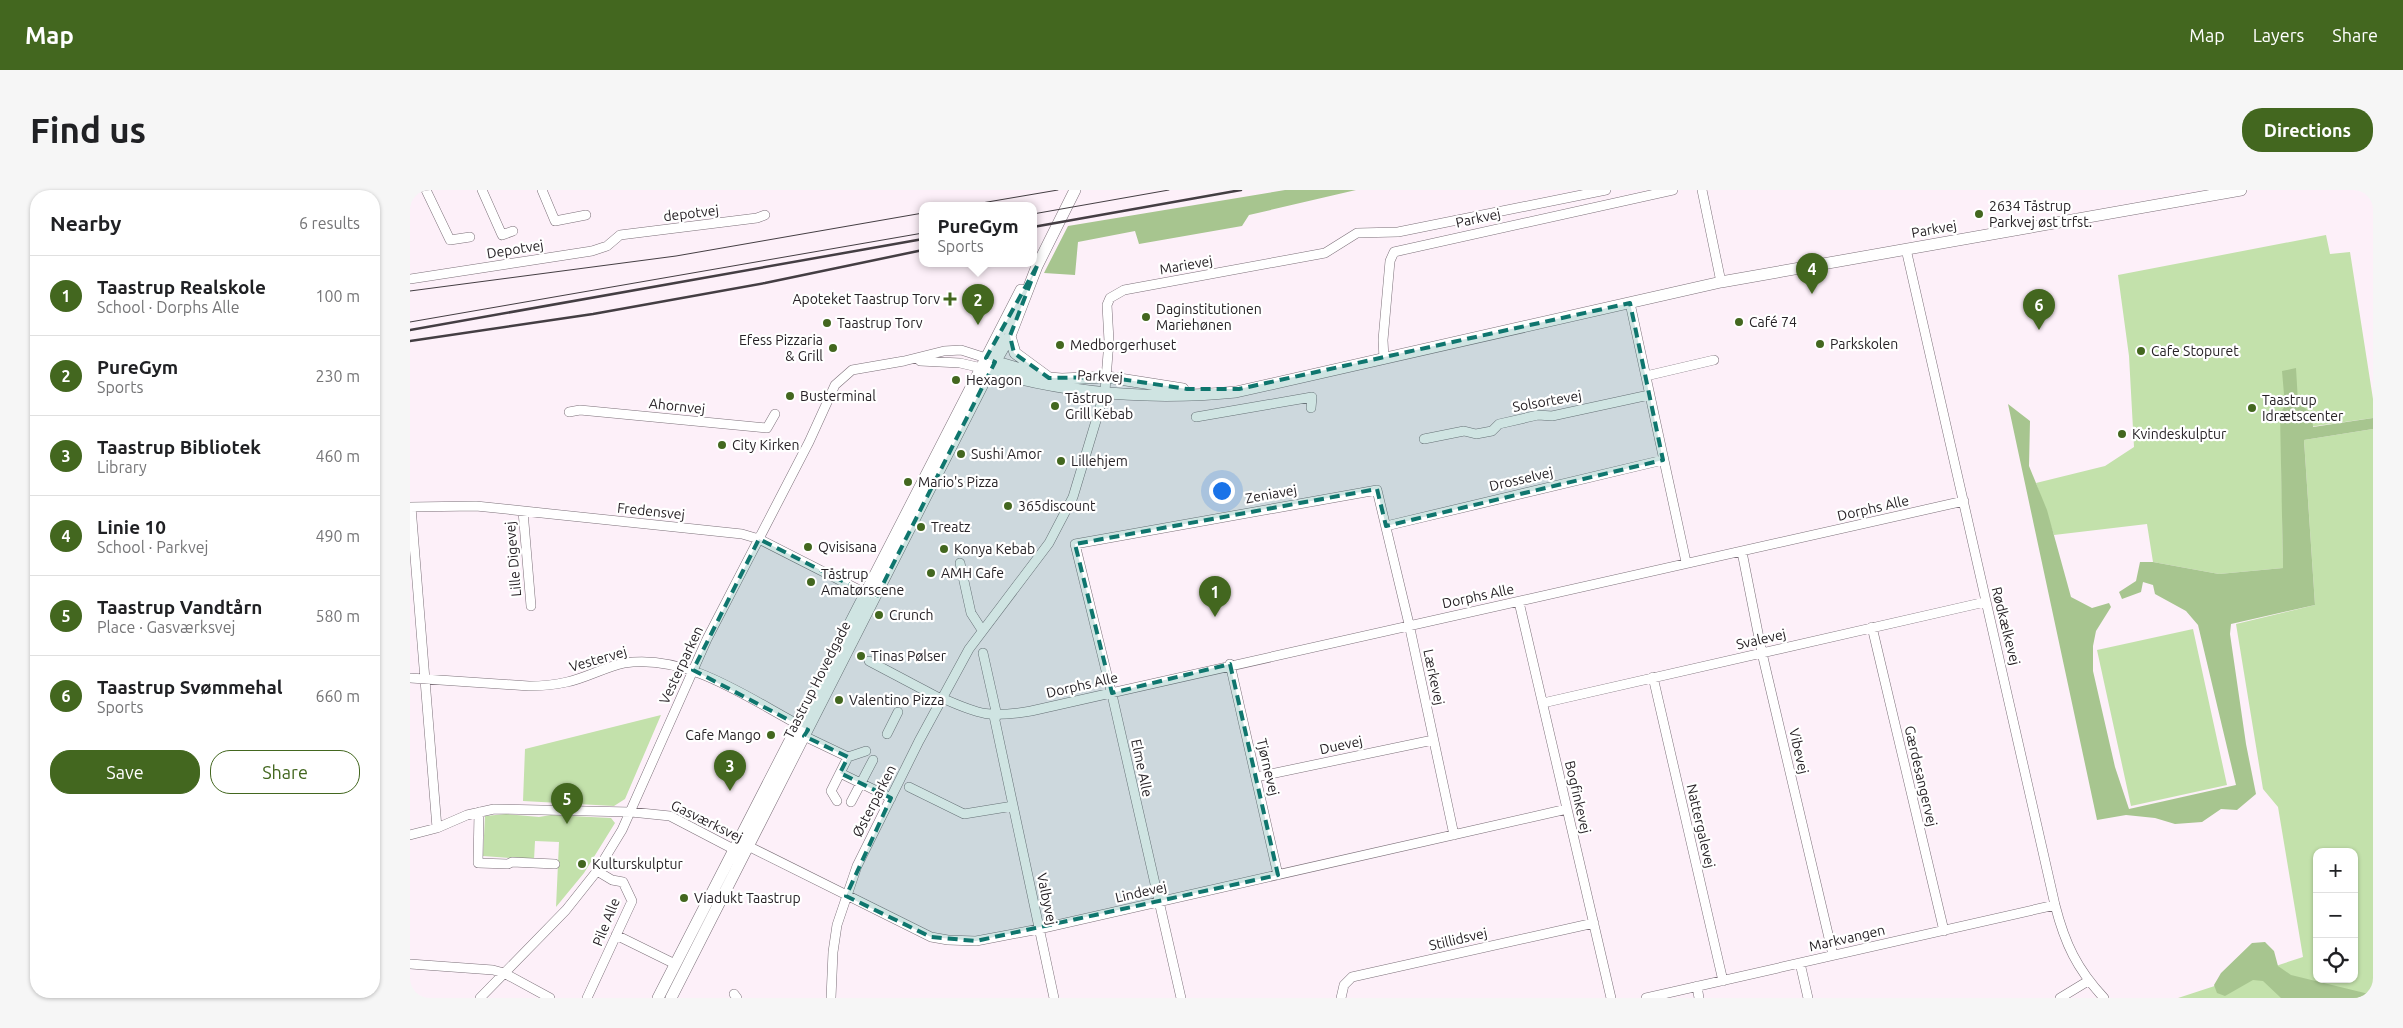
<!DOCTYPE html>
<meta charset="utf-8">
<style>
body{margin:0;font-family:Ubuntu,sans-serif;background:#f6f6f6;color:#202124}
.controls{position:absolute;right:15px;bottom:15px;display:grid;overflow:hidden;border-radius:10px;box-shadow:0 1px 4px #0004}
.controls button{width:45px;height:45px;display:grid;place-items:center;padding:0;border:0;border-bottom:1px solid #e0e0e0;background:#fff;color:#202124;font:25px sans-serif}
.you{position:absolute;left:811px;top:300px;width:18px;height:18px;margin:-12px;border:4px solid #fff;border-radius:50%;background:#1a73e8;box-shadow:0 0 0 8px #1a73e833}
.badge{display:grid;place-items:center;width:32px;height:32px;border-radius:50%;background:#43671f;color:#fff;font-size:16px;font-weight:700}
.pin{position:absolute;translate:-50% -41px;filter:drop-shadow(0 1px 2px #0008)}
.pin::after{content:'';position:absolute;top:26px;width:18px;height:15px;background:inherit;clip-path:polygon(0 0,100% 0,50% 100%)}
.popup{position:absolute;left:509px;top:12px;width:118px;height:65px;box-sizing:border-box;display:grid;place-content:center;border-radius:10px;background:#fff;filter:drop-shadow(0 1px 4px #0005);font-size:16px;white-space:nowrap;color:#757577}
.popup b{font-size:19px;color:#202124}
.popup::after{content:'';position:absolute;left:50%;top:100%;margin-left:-10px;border:10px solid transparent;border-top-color:#fff}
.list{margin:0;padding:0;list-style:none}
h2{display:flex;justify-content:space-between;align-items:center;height:65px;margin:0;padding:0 20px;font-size:21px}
h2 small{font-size:16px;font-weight:400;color:#757577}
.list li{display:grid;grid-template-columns:32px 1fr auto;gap:15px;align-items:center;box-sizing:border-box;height:80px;padding:0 20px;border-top:1px solid #e0e0e0}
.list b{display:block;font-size:19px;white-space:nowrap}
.list p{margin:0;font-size:16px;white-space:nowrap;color:#757577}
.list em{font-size:16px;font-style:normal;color:#757577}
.actions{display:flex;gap:10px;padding:15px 20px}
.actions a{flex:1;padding:11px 0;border:1px solid #43671f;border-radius:20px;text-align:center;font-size:18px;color:#43671f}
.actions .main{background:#43671f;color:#fff}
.icon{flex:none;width:28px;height:28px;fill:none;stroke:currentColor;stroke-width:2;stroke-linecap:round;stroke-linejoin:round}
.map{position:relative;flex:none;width:1963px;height:808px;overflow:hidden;border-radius:20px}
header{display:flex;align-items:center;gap:30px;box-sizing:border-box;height:70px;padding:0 25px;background:#43671f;color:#fff}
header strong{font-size:24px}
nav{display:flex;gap:28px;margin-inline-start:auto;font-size:18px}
.intro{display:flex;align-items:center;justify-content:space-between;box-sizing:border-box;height:120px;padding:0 30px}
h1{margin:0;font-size:35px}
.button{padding:12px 22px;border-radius:20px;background:#43671f;color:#fff;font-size:18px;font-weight:700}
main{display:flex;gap:30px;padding:0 30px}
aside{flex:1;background:#fff;border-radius:20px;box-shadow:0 1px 4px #0004}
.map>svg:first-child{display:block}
</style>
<header>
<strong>Map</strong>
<nav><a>Map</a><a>Layers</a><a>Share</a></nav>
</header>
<div class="intro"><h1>Find us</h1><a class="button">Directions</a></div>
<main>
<aside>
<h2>Nearby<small>6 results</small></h2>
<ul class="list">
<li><span class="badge">1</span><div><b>Taastrup Realskole</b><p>School · Dorphs Alle</p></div><em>100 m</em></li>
<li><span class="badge">2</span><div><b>PureGym</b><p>Sports</p></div><em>230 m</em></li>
<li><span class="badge">3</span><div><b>Taastrup Bibliotek</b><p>Library</p></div><em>460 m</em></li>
<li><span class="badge">4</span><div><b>Linie 10</b><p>School · Parkvej</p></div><em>490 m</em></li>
<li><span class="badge">5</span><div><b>Taastrup Vandtårn</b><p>Place · Gasværksvej</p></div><em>580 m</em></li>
<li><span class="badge">6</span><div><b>Taastrup Svømmehal</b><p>Sports</p></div><em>660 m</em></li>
</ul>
<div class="actions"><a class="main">Save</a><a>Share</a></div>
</aside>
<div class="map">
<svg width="1963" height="808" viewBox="0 0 1963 808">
<rect width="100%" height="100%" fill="#fdf0f9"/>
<path fill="#c3e1ab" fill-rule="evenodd" d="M1916,45L1920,64L1940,62L1963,209V228L1871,241L1873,378L1809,384L1743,372L1737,334L1644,345L1626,293L1695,276L1724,257L1719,166L1708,85Z
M1963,239V808H1768L1893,767L1868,617L1853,599L1826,434L1905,415L1894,250ZM1907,662H1944V789H1907Z
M1783,439L1817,595L1721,616L1687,460Z
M251,525L215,609L204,616L113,611L115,559Z
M96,624L129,627L141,625L201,628L205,633L174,683L146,717L149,652L125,651L124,670L73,666L75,626Z"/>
<path fill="#a7c58f" d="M875,0H946L839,25L832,36L729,54L725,41L668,52L665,85L634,83L658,36Z
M1886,178L1888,212L1902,224L1903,237L1963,228V239L1894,250L1905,415L1821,434L1820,444L1836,554L1846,604L1827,620L1811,619L1792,632L1765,634L1745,628L1716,625L1687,630L1598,214L1620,231L1619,276L1637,320L1661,407L1682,418L1699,413L1701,417L1686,441L1683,456V481L1705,577L1719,619L1826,595L1788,435L1776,421L1745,404L1743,395L1733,392L1731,402L1712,409L1709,402L1726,391L1730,372H1743L1809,384L1873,378L1870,223L1875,216L1872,181Z
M1855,752L1864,761L1868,776L1881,785L1963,805V808H1871L1853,791L1843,790L1815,806L1807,803L1804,795L1811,783L1842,753Z"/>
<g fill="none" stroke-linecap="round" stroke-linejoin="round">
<g stroke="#7c7079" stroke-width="10">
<path id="minor" d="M16,0L40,50L60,47
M72,0L92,45L103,41
M132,0L145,31L176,25
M1292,0L1311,92
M1496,59L1645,715C1655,754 1667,779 1694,808
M0,89L182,61L197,56L210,45L347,28L355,25
M1220,113L1276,372
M974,169L973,150L980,71L984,62L1263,0
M510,171L550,173L576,179
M1236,186L1304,170
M159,222L170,220L357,238L365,224
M786,227L902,207L901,218
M1014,249L1054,241L1066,244L1082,241L1089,234L1128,225L1142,226L1239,205
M0,317L66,316L332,344L349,349L461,406
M1,317L27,638
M113,321L121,416
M976,336L1253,270
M1332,362L1352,463L1423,765
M550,373L561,423L572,440
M1109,412L1201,808
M1462,437L1534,741
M573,463L587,526
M459,471L531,509
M820,474L868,685
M1243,487L1313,791
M0,488L119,496C131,496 144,495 157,492C176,488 195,477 214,473C278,463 339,509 393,537
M532,508C570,525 580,528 621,521L1554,311
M1133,513L1575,412
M584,526L644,808
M477,544L488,522
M394,546L438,567L456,561
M430,583L481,608
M846,587L1023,550
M499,597L554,624L603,616
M427,611L421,601L438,567
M441,612L463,570
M69,622L68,673L98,674L102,672L145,674
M0,645L27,638L57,625L84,619L221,622L260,626L329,662
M334,654L521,747L538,750L566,751L629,739L1157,619
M206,745L265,774
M1390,773L1398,808
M0,774L83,780L94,783L140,808
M1287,796L1289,808
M324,804L327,808
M70,808L156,720L187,681L212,640L297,449L399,252L425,195L442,180L494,171L534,161L551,160L576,168
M177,808L222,711L213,692L202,690L187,681
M421,808L423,762L427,735L447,676L509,551L559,459L639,353L663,307L695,201L699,151L697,115L700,108L714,100L915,63L947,43L988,42L1196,0
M771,808L703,509L665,354L967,300L999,434L1044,645
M931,808L934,795L942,787L1184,733
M1236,808L1645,715
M1650,808L1678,791"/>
</g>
<g stroke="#7c7079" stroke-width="12">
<path id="tertiary" d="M600,146L605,163L639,188L652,189L697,187L773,199
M580,170L634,186
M580,181C659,204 744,210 826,202L1311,92L1831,0
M248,808L611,100
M261,808L577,186L600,146L627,76L665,0"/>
</g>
<use href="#minor" stroke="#fff" stroke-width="9"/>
<use href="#tertiary" stroke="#fff" stroke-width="11"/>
<path stroke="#443e43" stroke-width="1" d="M554,16L648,0
M623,24L759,0
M0,101L266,66L513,23
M0,132L513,43"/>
<path stroke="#443e43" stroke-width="2.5" d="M623,37L831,0
M0,140L513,49
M0,151L183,124L355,93L513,60"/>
</g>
<path fill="#0f766e" fill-opacity="0.2" stroke="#0f766e" stroke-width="4" stroke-dasharray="10 6" stroke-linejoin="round" d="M627,76L600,146L604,163L639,188L697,187L777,199H829L1220,113L1253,270L976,336L967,299L665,354L702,503L820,474L868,685L566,751L521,747L436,706L481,608L430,583L438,567L394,546L398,540L283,480L349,349L466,408L585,172L576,168Z"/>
<g fill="#43671f" stroke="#fff" stroke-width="2">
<circle cx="1569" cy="24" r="5"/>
<path d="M537.5 101.5h5v5h5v5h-5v5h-5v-5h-5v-5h5z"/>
<circle cx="736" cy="127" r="5"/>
<circle cx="1329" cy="132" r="5"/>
<circle cx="417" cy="133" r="5"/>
<circle cx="1410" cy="154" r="5"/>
<circle cx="650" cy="155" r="5"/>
<circle cx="423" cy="158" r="5"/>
<circle cx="1731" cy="161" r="5"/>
<circle cx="546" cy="190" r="5"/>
<circle cx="380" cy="206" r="5"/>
<circle cx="645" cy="216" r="5"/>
<circle cx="1842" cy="218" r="5"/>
<circle cx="1712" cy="244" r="5"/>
<circle cx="312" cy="255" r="5"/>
<circle cx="551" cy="264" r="5"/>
<circle cx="651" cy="271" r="5"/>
<circle cx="498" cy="292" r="5"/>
<circle cx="598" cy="316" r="5"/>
<circle cx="511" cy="337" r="5"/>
<circle cx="398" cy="357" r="5"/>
<circle cx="534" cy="359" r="5"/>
<circle cx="521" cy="383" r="5"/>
<circle cx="401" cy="392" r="5"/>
<circle cx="469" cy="425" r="5"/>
<circle cx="451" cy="466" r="5"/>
<circle cx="429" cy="510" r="5"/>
<circle cx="361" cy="545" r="5"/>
<circle cx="172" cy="674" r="5"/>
<circle cx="274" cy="708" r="5"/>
</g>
<g text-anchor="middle" stroke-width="4.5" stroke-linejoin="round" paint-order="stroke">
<g font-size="14" fill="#272226" stroke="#fff" text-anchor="start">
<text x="1579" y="21">2634 Tåstrup<tspan x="1579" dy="16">Parkvej øst trfst.</tspan></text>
<text x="530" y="114" text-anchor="end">Apoteket Taastrup Torv</text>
<text x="746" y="124">Daginstitutionen<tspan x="746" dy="16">Mariehønen</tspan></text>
<text x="1339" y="137">Café 74</text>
<text x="427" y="138">Taastrup Torv</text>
<text x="413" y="155" text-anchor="end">Efess Pizzaria<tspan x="413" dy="16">&amp; Grill</tspan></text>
<text x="1420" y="159">Parkskolen</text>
<text x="660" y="160">Medborgerhuset</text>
<text x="1741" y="166">Cafe Stopuret</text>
<text x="556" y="195">Hexagon</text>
<text x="390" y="211">Busterminal</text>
<text x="655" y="213">Tåstrup<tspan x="655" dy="16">Grill Kebab</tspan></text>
<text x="1852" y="215">Taastrup<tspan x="1852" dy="16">Idrætscenter</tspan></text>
<text x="1722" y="249">Kvindeskulptur</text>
<text x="322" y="260">City Kirken</text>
<text x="561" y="269">Sushi Amor</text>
<text x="661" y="276">Lillehjem</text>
<text x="508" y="297">Mario's Pizza</text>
<text x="608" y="321">365discount</text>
<text x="521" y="342">Treatz</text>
<text x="408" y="362">Qvisisana</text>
<text x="544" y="364">Konya Kebab</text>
<text x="531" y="388">AMH Cafe</text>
<text x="411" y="389">Tåstrup<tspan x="411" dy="16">Amatørscene</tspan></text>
<text x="479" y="430">Crunch</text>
<text x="461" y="471">Tinas Pølser</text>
<text x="439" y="515">Valentino Pizza</text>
<text x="351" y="550" text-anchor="end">Cafe Mango</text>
<text x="182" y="679">Kulturskulptur</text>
<text x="284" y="713">Viadukt Taastrup</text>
</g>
<g font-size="14" fill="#272226" stroke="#fff">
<text transform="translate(281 23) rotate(-7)" y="5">depotvej</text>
<text transform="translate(1068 28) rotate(-12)" y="5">Parkvej</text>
<text transform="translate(1524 39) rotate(-10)" y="5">Parkvej</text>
<text transform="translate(105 59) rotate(-9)" y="5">Depotvej</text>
<text transform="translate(776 75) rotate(-10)" y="5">Marievej</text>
<text transform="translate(690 186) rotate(3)" y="5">Parkvej</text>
<text transform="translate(1137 211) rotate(-10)" y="5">Solsortevej</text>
<text transform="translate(267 216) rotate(6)" y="5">Ahornvej</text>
<text transform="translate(1111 289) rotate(-13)" y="5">Drosselvej</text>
<text transform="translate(861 304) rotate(-10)" y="5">Zeniavej</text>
<text transform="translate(1463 318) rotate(-13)" y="5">Dorphs Alle</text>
<text transform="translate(241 321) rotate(6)" y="5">Fredensvej</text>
<text transform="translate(103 369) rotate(-95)" y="5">Lille Digevej</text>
<text transform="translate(1068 406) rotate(-12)" y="5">Dorphs Alle</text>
<text transform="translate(1596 436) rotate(76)" y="5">Rødkælkevej</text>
<text transform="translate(1351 449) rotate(-13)" y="5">Svalevej</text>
<text transform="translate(188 469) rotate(-16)" y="5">Vestervej</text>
<text transform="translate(271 475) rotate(-65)" y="5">Vesterparken</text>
<text transform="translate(1024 487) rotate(78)" y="5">Lærkevej</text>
<text transform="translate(407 490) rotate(-63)" y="5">Taastrup Hovedgade</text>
<text transform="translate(672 495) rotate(-13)" y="5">Dorphs Alle</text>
<text transform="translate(931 555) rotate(-12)" y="5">Duevej</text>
<text transform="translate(1389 561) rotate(77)" y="5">Vibevej</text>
<text transform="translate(858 577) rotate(77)" y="5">Tjørnevej</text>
<text transform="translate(732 578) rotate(78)" y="5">Elme Alle</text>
<text transform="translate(1511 586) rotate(77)" y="5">Gærdesangervej</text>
<text transform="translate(1168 607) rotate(77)" y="5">Bogfinkevej</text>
<text transform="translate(464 611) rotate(-63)" y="5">Østerparken</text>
<text transform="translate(297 631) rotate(26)" y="5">Gasværksvej</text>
<text transform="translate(1291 636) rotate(77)" y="5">Nattergalevej</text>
<text transform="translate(731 702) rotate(-13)" y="5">Lindevej</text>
<text transform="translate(637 709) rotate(78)" y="5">Valbyvej</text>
<text transform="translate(196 732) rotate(-68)" y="5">Pile Alle</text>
<text transform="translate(1437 748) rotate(-13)" y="5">Markvangen</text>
<text transform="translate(1048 749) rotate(-13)" y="5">Stillidsvej</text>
</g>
</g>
</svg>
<div class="controls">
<button>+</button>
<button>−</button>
<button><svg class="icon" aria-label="locate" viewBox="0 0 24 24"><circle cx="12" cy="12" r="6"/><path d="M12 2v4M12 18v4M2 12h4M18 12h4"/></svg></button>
</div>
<div class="you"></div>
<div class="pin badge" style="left:805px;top:427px">1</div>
<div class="pin badge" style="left:568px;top:135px">2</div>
<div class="popup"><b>PureGym</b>Sports</div>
<div class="pin badge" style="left:320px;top:601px">3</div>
<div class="pin badge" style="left:1402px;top:104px">4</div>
<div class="pin badge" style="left:157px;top:634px">5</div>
<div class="pin badge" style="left:1629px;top:140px">6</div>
</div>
</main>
